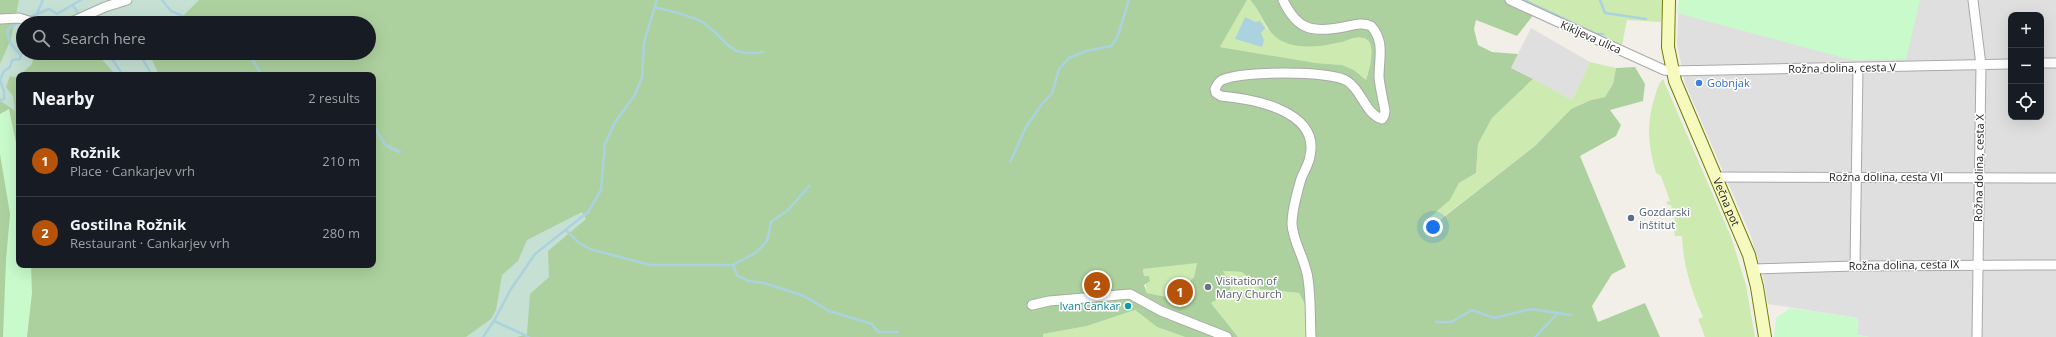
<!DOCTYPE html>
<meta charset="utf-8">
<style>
body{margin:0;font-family:"Open Sans",sans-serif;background:#20242c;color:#f1f3f6}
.controls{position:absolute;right:12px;top:12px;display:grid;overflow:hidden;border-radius:8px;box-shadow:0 4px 16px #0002}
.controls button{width:36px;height:36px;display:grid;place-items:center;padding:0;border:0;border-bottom:1px solid #363941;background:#171b24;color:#f1f3f6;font:20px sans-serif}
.you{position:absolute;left:1433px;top:227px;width:14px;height:14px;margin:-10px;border:3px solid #fff;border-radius:50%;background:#1a73e8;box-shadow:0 0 0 6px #1a73e833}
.badge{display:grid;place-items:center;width:26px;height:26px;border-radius:50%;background:#b45309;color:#fff;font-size:13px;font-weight:700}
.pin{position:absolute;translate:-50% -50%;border:2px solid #fff;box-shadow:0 1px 4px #0006}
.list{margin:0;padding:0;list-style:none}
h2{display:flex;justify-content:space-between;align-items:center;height:52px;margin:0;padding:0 16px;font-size:17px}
h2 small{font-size:13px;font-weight:400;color:#9ea1a6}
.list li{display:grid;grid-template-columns:26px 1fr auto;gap:12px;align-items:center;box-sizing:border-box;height:72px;padding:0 16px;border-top:1px solid #363941}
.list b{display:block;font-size:15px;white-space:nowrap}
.list p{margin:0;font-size:13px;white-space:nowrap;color:#9ea1a6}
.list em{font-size:13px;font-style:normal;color:#9ea1a6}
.icon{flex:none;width:22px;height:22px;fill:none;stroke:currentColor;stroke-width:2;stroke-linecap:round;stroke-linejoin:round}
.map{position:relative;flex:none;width:2056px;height:337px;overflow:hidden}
.search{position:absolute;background:#171b24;box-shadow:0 4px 16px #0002;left:16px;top:16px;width:360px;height:44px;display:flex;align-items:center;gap:10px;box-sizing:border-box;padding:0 14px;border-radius:22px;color:#9ea1a6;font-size:15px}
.panel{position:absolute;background:#171b24;box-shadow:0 4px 16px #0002;left:16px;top:72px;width:360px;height:196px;border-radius:8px}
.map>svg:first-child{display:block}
</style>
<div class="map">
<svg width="2056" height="337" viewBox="0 0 2056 337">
<rect width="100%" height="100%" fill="#f2efe9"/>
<path fill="#e0dfdf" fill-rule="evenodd" d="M1679,0H2056V337H1869L1857,335L1858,318L1768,304L1763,276L1751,236L1685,83L1677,44ZM2011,15H2041V117H2011Z
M1531,28L1590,62L1572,100L1511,68Z"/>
<path fill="#cdebb0" d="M1247,0H1250L1255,5L1267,29C1281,32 1316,45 1327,45C1337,45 1347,39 1357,38C1380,35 1369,68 1366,80L1354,70L1342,65L1316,63L1220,47Z
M1527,0H1663L1661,22L1627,20L1622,45L1539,9Z
M1590,62L1616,68L1613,84L1605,97L1591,100L1571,109L1535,146L1430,227L1427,220L1450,200L1459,183L1476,173L1478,144L1492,118L1533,79L1572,100Z
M1663,79L1731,237L1746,285L1755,337H1705L1698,319L1703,317C1691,290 1683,265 1682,236H1675L1674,231L1677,230L1671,205H1668L1666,202L1670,201L1661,176L1656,173C1648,147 1646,123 1655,96C1657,90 1658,84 1663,79Z
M1197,262L1194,277L1182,289L1188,301L1147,293L1143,269Z
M1223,271L1242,272L1260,289L1299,293L1307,308L1306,337H1238L1211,303L1229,293L1226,276Z
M1135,310L1157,327L1185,337H1043V334L1087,326Z"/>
<path fill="#add19e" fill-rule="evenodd" d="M0,0H1247L1220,47L1316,63L1342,65L1354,70L1366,80C1369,70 1378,41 1363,38C1356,36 1348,40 1342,42C1324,46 1301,50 1284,42C1265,34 1263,13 1250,0H1527L1538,9L1517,36L1476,20L1474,29L1478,45L1492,52L1518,54L1511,68L1533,79L1492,118L1478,144L1476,173L1459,183L1450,200L1427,220L1431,227L1535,146L1571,109L1591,100L1605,97L1613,84L1616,68L1635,67L1645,84L1643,101L1610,110L1621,125L1616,136L1580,156L1626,267L1612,274L1592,306L1598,322L1645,303L1660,337H1306L1307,308L1299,293L1260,289L1242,272L1223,271L1226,276L1230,278L1231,286L1229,293L1211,303L1238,337H1185L1157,327L1135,310L1087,326L1043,334V337H0ZM23,23H369V53H23ZM19,75H373V265H19ZM1197,263L1194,277L1182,289L1187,301L1147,293L1144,285L1150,281L1149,276H1144L1143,269Z"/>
<path fill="#c6e0d4" d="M19,0H199L176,23H23V53H55L48,56L34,54L32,64L17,78L10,76L6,87L13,96L15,111L2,102L0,97V64L11,39Z
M96,53H149L159,75H116Z
M582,212L586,219L548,251L549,277L530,294L527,334L517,337H466L491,319L496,310L502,275L518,261L527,240Z"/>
<path fill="#c8facc" d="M1679,0H1920L1906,59L1852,60L1677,13Z
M9,109L19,157V265H31L32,293L27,337H3L6,260L10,214L0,154V114Z
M1790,308L1858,318L1857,335L1869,337H1774L1776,318Z"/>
<path fill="#aad3df" d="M1245,17L1255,22L1260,21L1265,28L1261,33L1264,40L1262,47L1235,39Z"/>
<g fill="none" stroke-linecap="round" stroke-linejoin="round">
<path stroke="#aad3df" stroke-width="2.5" d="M162,0L171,11L199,23
M1524,0L1596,34H1603
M1600,0L1605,13L1646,19
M73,6L86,23
M654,7C670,11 687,14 702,22C727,37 726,59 763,52
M37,13L43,0
M28,18L49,9L57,14L81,0
M108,53L123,75
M139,53L152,75
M241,53L252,59L262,75
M0,101L4,99V91L0,80L4,71L10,67L12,60L20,59L21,55C13,47 6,41 8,29L20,21
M373,124L385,145L400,152
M1010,162L1026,127L1042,104L1052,93L1059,69L1069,58L1086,51L1111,46L1117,38L1129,0
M566,230L579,243L590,249L650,265H733L737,275L748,281L764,283L804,296L829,311L872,324L878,332H898
M733,265L757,252L767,241L771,222L788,210L809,186
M494,321L529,337
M1436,322H1451L1472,310L1494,318L1531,309L1571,315
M483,337L494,321L511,289L535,254L588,212L601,190L605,144L615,122L635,95L642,77L644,42L657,0
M1535,337L1557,314"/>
<g stroke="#a9a9a9" stroke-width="11">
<path id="street" d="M1283,0C1297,30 1312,33 1344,27C1354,25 1362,22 1371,26C1385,41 1379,58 1379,77C1380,88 1383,100 1385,111L1384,116L1382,119C1365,114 1362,90 1347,81C1329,70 1241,71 1222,80C1218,82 1217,85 1215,89L1216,93L1221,96C1254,99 1320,111 1310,156C1309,164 1304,171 1301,179C1297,193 1292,209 1292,224C1293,243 1306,260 1308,279C1311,298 1310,318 1311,337
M1510,0L1664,70L1673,71L2011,64
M1973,0L1981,65L1977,337
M0,19L19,18L35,23
M69,23L105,7L127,0
M2041,63H2056
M1716,177L2056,178
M1855,266L1858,67
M1753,269L1855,266L2056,265
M1032,305L1049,301L1130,294L1161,311L1227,337"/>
</g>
<g stroke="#707d05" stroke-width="14">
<g id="secondary">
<path id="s1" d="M1669,0L1668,47L1675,81L1749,255L1757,287L1765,337"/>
</g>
</g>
<use href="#street" stroke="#fff" stroke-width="9"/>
<use href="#secondary" stroke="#f7fabf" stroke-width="12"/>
</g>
<circle fill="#3f7fe0" stroke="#fff" stroke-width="1.5" cx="1699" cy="83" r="4"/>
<circle fill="#5c6f8a" stroke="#fff" stroke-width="1.5" cx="1631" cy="218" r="4"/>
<circle fill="#6b7280" stroke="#fff" stroke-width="1.5" cx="1208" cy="287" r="4"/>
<circle fill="#0f9aa8" stroke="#fff" stroke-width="1.5" cx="1128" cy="306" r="4"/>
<g text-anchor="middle" stroke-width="3" stroke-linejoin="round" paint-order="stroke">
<g font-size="11" fill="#222" stroke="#fff">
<text transform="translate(1591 37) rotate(24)" y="4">Kikljeva ulica</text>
<text transform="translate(1842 68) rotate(-1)" y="4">Rožna dolina, cesta V</text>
<text transform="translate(1979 168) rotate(-89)" y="4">Rožna dolina, cesta X</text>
<text x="1886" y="181">Rožna dolina, cesta VII</text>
<text dy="4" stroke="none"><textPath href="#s1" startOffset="213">Večna pot</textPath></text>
<text transform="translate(1904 265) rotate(-1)" y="4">Rožna dolina, cesta IX</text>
</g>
<g font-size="11" fill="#366cbe" stroke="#fff" text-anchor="start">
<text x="1707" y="87">Gobnjak</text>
</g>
<g font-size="11" fill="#4e5e75" stroke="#fff" text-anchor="start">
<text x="1639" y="216">Gozdarski<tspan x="1639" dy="13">inštitut</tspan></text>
</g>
<g font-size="11" fill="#5b616d" stroke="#fff" text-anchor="start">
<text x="1216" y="285">Visitation of<tspan x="1216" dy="13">Mary Church</tspan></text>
</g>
<g font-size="11" fill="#0d838f" stroke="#fff" text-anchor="end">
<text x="1120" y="310">Ivan Cankar</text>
</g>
</g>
</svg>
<div class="controls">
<button>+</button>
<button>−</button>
<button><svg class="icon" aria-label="locate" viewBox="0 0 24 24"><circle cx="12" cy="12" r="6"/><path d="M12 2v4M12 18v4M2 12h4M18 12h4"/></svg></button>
</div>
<div class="you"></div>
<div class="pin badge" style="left:1180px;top:292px">1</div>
<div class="pin badge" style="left:1097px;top:285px">2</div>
<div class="search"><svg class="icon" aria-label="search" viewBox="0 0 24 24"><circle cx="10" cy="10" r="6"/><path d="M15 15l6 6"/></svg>Search here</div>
<section class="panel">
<h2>Nearby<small>2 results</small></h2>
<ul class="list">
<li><span class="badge">1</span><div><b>Rožnik</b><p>Place · Cankarjev vrh</p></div><em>210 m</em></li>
<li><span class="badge">2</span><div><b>Gostilna Rožnik</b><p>Restaurant · Cankarjev vrh</p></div><em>280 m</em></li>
</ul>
</section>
</div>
